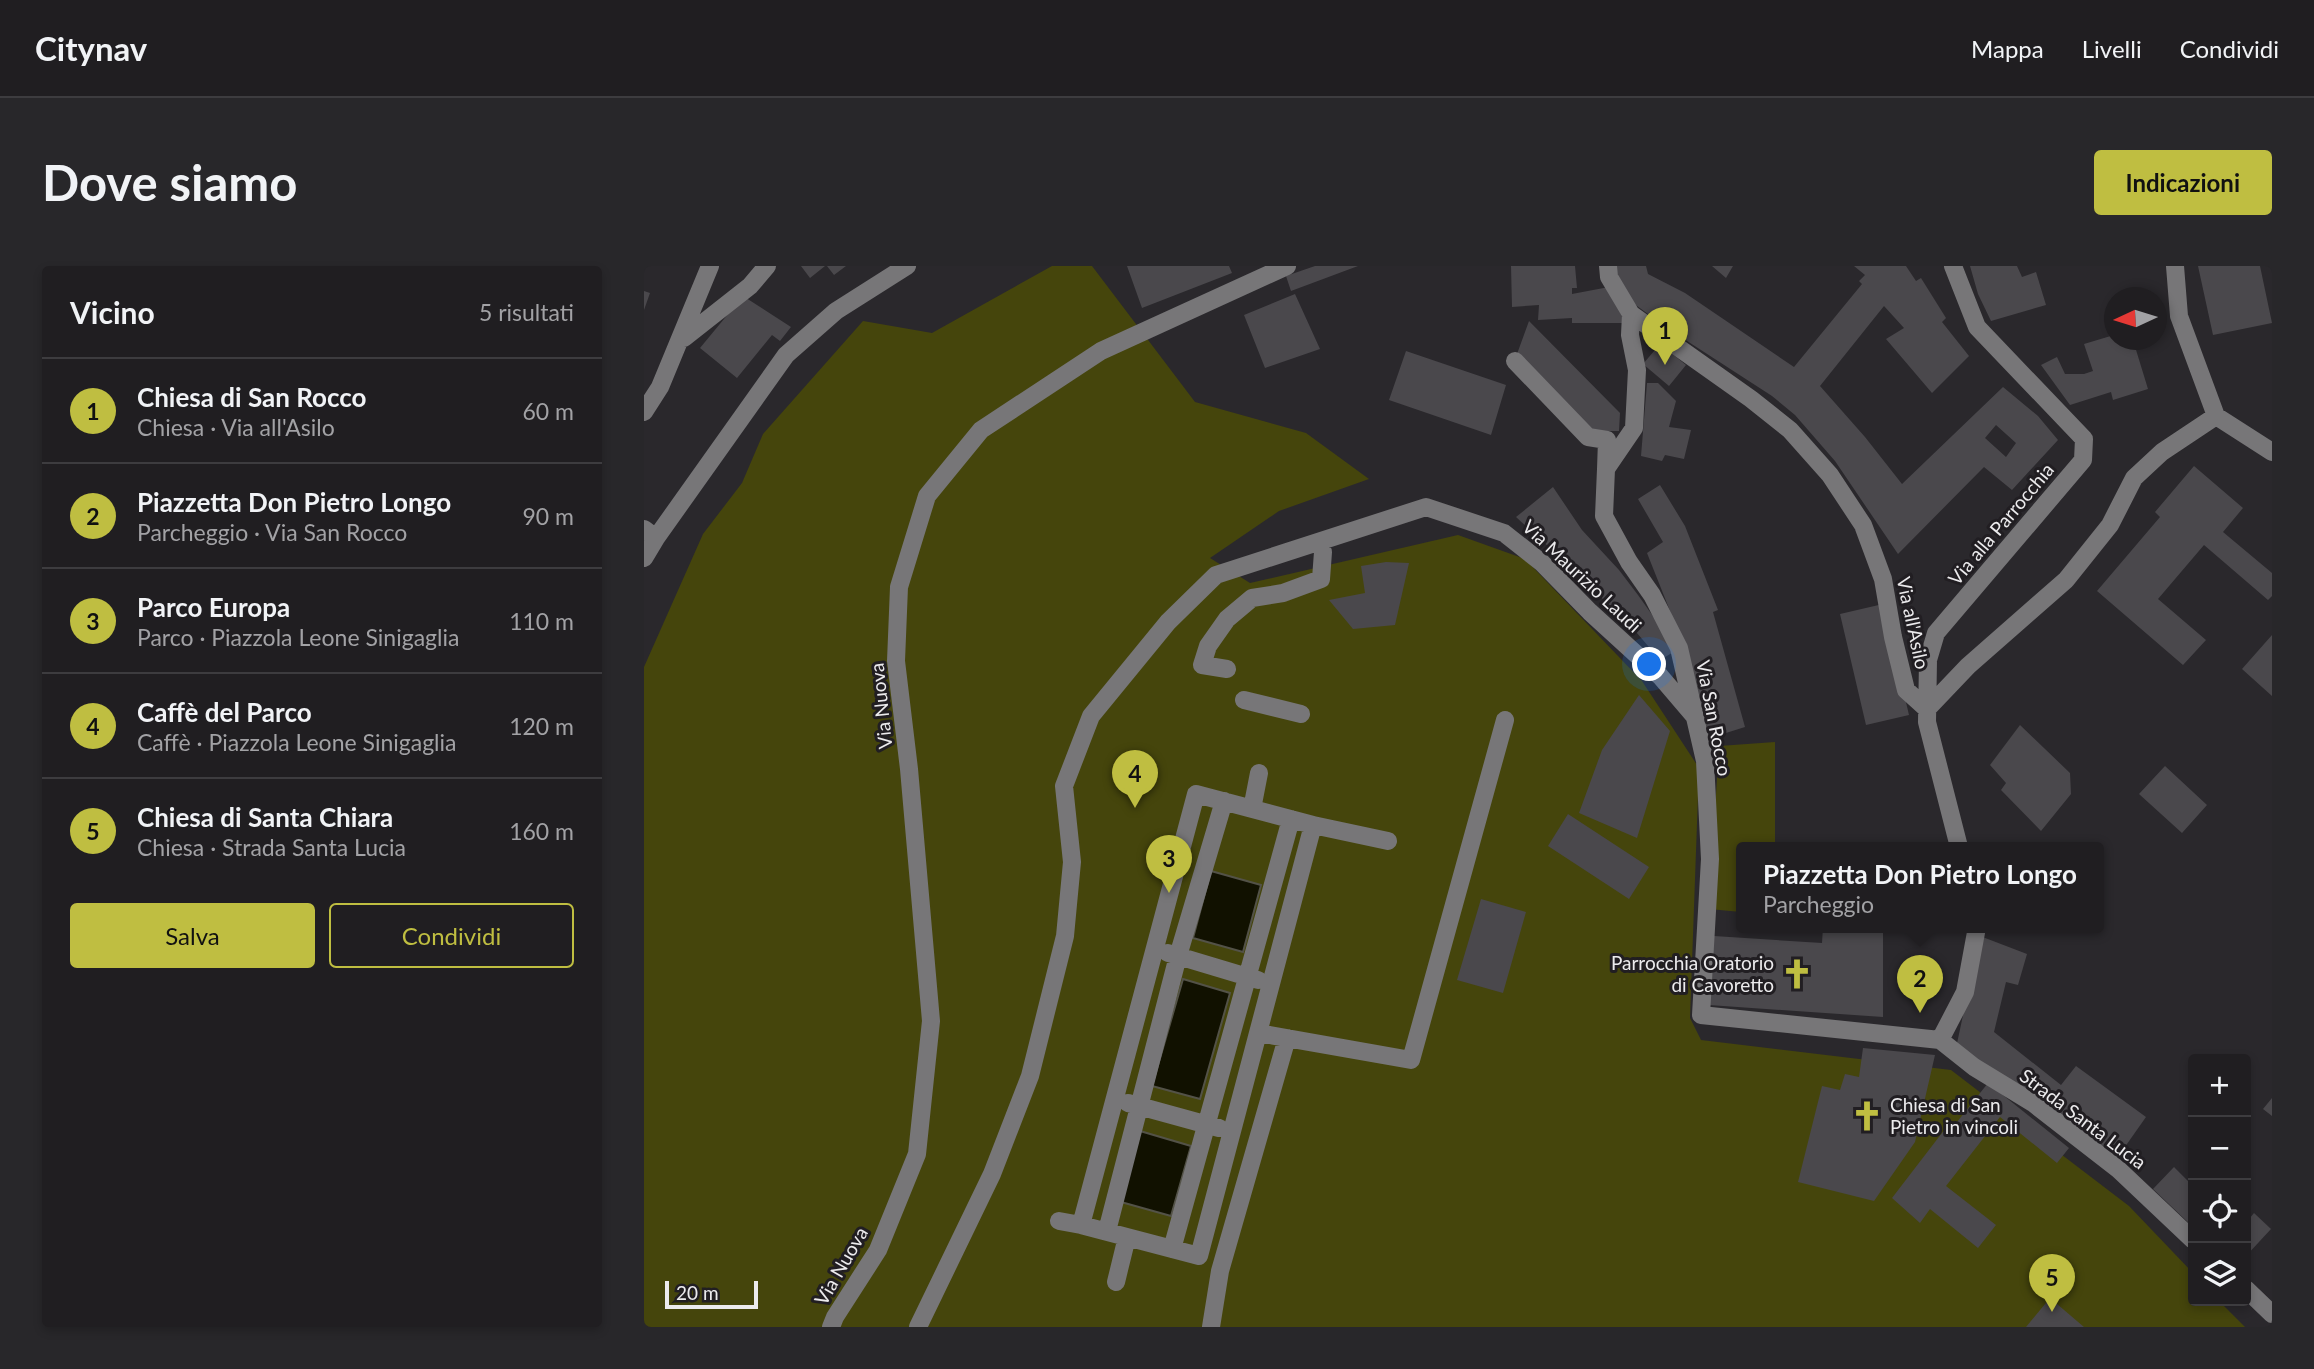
<!DOCTYPE html>
<html lang="it">
<meta charset="utf-8">
<style>
body{margin:0;font-family:Lato,sans-serif;background:#28272a;color:#f1f3f6}
.controls{position:absolute;right:21px;bottom:21px;display:grid;overflow:hidden;border-radius:7px;box-shadow:0 4px 10px #0003}
.controls button{width:63px;height:63px;display:grid;place-items:center;padding:0;border:0;border-bottom:2px solid #3d3c3f;background:#201e21;color:#f1f3f6;font:35px sans-serif}
.compass{position:absolute;left:1460px;top:21px;width:63px;height:63px;border-radius:50%;background:#201e21;box-shadow:0 4px 10px #0003;rotate:266deg}
.scale{position:absolute;left:21px;bottom:18px;width:93px;box-sizing:border-box;padding-left:7px;border:4px solid #ecebed;border-top:0;font-size:19px;line-height:24px;white-space:nowrap;color:#ecebed;-webkit-text-stroke:5px #211e22;paint-order:stroke}
.you{position:absolute;left:1006px;top:399px;width:24px;height:24px;margin:-18px;border:5px solid #fff;border-radius:50%;background:#1a73e8;box-shadow:0 0 0 10px #1a73e833}
.badge{display:grid;place-items:center;width:46px;height:46px;border-radius:50%;background:#bfbe41;color:#111;font-size:23px;font-weight:700}
.pin{position:absolute;translate:-50% -58px;filter:drop-shadow(0 2px 4px #0008)}
.pin::after{content:'';position:absolute;top:37px;width:24px;height:21px;background:inherit;clip-path:polygon(0 0,100% 0,50% 100%)}
.popup{position:absolute;left:1092px;top:576px;width:368px;height:91px;box-sizing:border-box;display:grid;place-content:center;border-radius:7px;background:#201e21;filter:drop-shadow(0 2px 5px #0005);font-size:23px;white-space:nowrap;color:#a2a2a5}
.popup b{font-size:26px;color:#f1f3f6}
.popup::after{content:'';position:absolute;left:50%;top:100%;margin-left:-14px;border:14px solid transparent;border-top-color:#201e21}
.list{margin:0;padding:0;list-style:none}
h2{display:flex;justify-content:space-between;align-items:center;height:91px;margin:0;padding:0 28px;font-size:30px}
h2 small{font-size:23px;font-weight:400;color:#a2a2a5}
.list li{display:grid;grid-template-columns:46px 1fr auto;gap:21px;align-items:center;box-sizing:border-box;height:105px;padding:0 28px;border-top:2px solid #3d3c3f}
.list b{display:block;font-size:26px;white-space:nowrap}
.list p{margin:0;font-size:23px;white-space:nowrap;color:#a2a2a5}
.list em{font-size:23px;font-style:normal;color:#a2a2a5}
.actions{display:flex;gap:14px;padding:21px 28px}
.actions a{flex:1;padding:16px 0;border:2px solid #bfbe41;border-radius:7px;text-align:center;font-size:24px;color:#bfbe41}
.actions .main{background:#bfbe41;color:#111}
.icon{flex:none;width:38px;height:38px;fill:none;stroke:currentColor;stroke-width:2;stroke-linecap:round;stroke-linejoin:round}
.map{position:relative;flex:none;width:1628px;height:1061px;overflow:hidden;border-radius:7px}
header{display:flex;align-items:center;gap:42px;box-sizing:border-box;height:98px;padding:0 35px;background:#201e21;border-bottom:2px solid #3d3c3f}
header strong{font-size:33px}
nav{display:flex;gap:38px;margin-inline-start:auto;font-size:24px}
.intro{display:flex;align-items:center;justify-content:space-between;box-sizing:border-box;height:168px;padding:0 42px}
h1{margin:0;font-size:49px}
.button{padding:18px 32px;border-radius:7px;background:#bfbe41;color:#111;font-size:24px;font-weight:700}
main{display:flex;gap:42px;padding:0 42px}
aside{flex:1;background:#201e21;border-radius:7px;box-shadow:0 4px 10px #0003}
.map>svg:first-child{display:block}
</style>
<header>
<strong>Citynav</strong>
<nav><a>Mappa</a><a>Livelli</a><a>Condividi</a></nav>
</header>
<div class="intro"><h1>Dove siamo</h1><a class="button">Indicazioni</a></div>
<main>
<aside>
<h2>Vicino<small>5 risultati</small></h2>
<ul class="list">
<li><span class="badge">1</span><div><b>Chiesa di San Rocco</b><p>Chiesa · Via all'Asilo</p></div><em>60 m</em></li>
<li><span class="badge">2</span><div><b>Piazzetta Don Pietro Longo</b><p>Parcheggio · Via San Rocco</p></div><em>90 m</em></li>
<li><span class="badge">3</span><div><b>Parco Europa</b><p>Parco · Piazzola Leone Sinigaglia</p></div><em>110 m</em></li>
<li><span class="badge">4</span><div><b>Caffè del Parco</b><p>Caffè · Piazzola Leone Sinigaglia</p></div><em>120 m</em></li>
<li><span class="badge">5</span><div><b>Chiesa di Santa Chiara</b><p>Chiesa · Strada Santa Lucia</p></div><em>160 m</em></li>
</ul>
<div class="actions"><a class="main">Salva</a><a>Condividi</a></div>
</aside>
<div class="map">
<svg width="1628" height="1061" viewBox="0 0 1628 1061">
<rect width="100%" height="100%" fill="#2a282c"/>
<path fill="#45450c" d="M408,0H448L551,136L662,167L725,213L635,245L566,292L606,317L814,269L881,293L998,415L1055,502L1046,752L1057,774L1307,804L1485,940L1549,1007V1035H1575L1601,1061H0V401L59,268L98,217L119,168L219,55L288,67Z
M1131,476V581H1098L1097,646L1065,643L1075,480Z"/>
<path fill="#110" stroke="#535247" stroke-width="2" d="M567,605L617,619L599,686L549,672Z
M539,713L586,727L556,833L508,820Z
M496,865L547,880L527,950L477,936Z"/>
<path fill="#4a484c" fill-rule="evenodd" d="M157,0H181L166,12Z
M183,0H202L190,9Z
M483,0H585L588,7L498,42Z
M671,0H714L647,25L642,10Z
M867,0H931L933,22H928V28L965,21L981,57H928V52L894,54L895,39L868,41Z
M968,0H1002L1004,8L1041,27L1150,101L1218,18L1215,15L1221,9L1210,0H1262L1272,15L1277,12L1302,52L1298,56L1325,90L1288,127L1242,73L1260,62L1240,40L1176,120L1221,171L1258,218L1359,121L1394,150L1414,174L1368,224L1340,201L1254,288L1191,195L1151,149L1128,130L1023,62L989,37ZM1352,159L1372,177L1362,191L1341,172Z
M1068,0H1089L1082,12Z
M1326,0H1373L1378,11L1392,6L1402,39L1347,55L1334,28Z
M1554,0H1616L1628,57L1569,69Z
M0,25L6,27L0,44Z
M651,28L676,83L621,102L600,49Z
M99,30L147,61L136,75L128,69L93,112L56,82Z
M885,55L976,147L975,165H946L873,88Z
M1470,69V74H1489L1504,123L1469,134L1467,126L1426,139L1397,99L1413,91L1421,108H1440L1449,105L1440,78Z
M1016,78L1042,99L1025,120L999,98Z
M762,85L862,119L847,169L745,134Z
M1003,117H1014L1032,135L1025,161L1047,164L1040,193L1021,189L1018,195L997,190Z
M1550,200L1599,242L1579,266L1628,307V330L1624,334L1560,279L1514,333L1562,374L1539,399L1453,325L1516,251L1511,246Z
M1016,219L1041,260L1074,344L1069,346L1101,461L1066,472L1030,355L1003,287L1019,276L994,233Z
M909,221L938,264L975,304L994,329L1033,384L1016,394L975,346L968,347L954,326L872,251Z
M742,296L765,297L751,359L709,363L685,334L721,327L717,300Z
M1239,338L1265,449L1222,459L1196,348Z
M1628,369V430L1598,403Z
M995,429L1026,465L993,572L935,547L958,484Z
M1376,459L1426,507L1427,528L1397,565L1357,524L1362,517L1346,499Z
M1521,500L1563,539L1538,567L1495,528Z
M924,548L1005,601L985,633L904,580Z
M837,633L882,646L859,727L813,714Z
M1179,661H1239V751L1065,739L1070,670L1178,677Z
M1336,670L1383,688L1374,719L1362,716L1350,766L1417,819L1432,800L1502,851L1471,895L1312,782Z
M1219,782L1291,789L1271,876L1230,935L1154,916L1178,820L1196,824L1201,808L1215,811Z
M1344,817L1425,882L1413,897L1356,851L1302,920L1352,959L1334,982L1286,943L1276,957L1248,932L1301,863L1305,866Z
M1628,832V850L1619,843Z
M1530,901L1545,916L1549,911V961L1509,923Z
M1610,947L1627,963L1602,990V950L1605,953Z
M1406,1032L1440,1061H1382Z"/>
<g fill="none" stroke-linecap="round" stroke-linejoin="round">
<path stroke="#777678" stroke-width="18" d="M964,0L965,11L987,48L986,69L993,104L990,162L962,203L960,250L985,296L1008,329L1035,382L1061,495L1066,593L1057,749L1296,774
M1309,0L1333,61L1440,173L1439,194L1292,367L1284,394L1283,456L1315,581
M1531,0L1535,50L1572,150L1628,186
M987,48L1107,133L1146,164L1186,209L1219,259L1239,313L1249,371L1262,424L1283,443L1324,400L1422,314L1466,259L1490,212L1518,186L1572,150
M40,72L106,20L123,0
M871,95L944,171L963,174L962,203
M0,146L16,121L66,0
M0,263L12,272L142,89L192,45L263,0
M0,292L12,272
M583,403L558,399L564,380L583,353L608,332L639,327L677,313L679,286
M600,434L657,448
M608,543L615,507
M524,687L614,714
M614,767L767,794L861,454
M1296,774L1330,801L1389,837L1475,904L1549,974
M1296,774L1321,726L1333,661
M484,837L575,862
M415,955L437,959L555,990L669,559L744,575
M437,959L552,528L669,559
M463,965L534,690L580,535
M528,983L647,553
M472,1016L483,971
M1602,1023L1628,1048
M187,1061L191,1051L234,984L273,888L287,755L265,503L252,395L255,321L283,230L337,164L457,85L643,0
M274,1061L348,908L386,810L421,670L428,596L420,520L447,450L524,356L572,309L782,241L860,267L898,297L946,346L1016,410L1051,451
M567,1061L576,1005L643,772"/>
</g>
<defs>
<g id="church-bare" transform="scale(2.415)"><path d="M-1.2-6h2.4v3.5h3.3v2.4h-3.3V6h-2.4V-.1h-3.3v-2.4h3.3Z" fill="#bfbe41" stroke="#211e22" stroke-width="2.5" paint-order="stroke"/></g>
</defs>
<g fill-rule="evenodd">
<use href="#church-bare" x="1153" y="708"/>
<use href="#church-bare" x="1223" y="850"/>
</g>
<g text-anchor="middle" stroke-width="6" stroke-linejoin="round" paint-order="stroke">
<g font-size="19" fill="#ecebed" stroke="#211e22">
<text transform="translate(1357 258) rotate(-50)" y="7">Via alla Parrocchia</text>
<text transform="translate(938 310) rotate(43)" y="7">Via Maurizio Laudi</text>
<text transform="translate(1269 357) rotate(78)" y="7">Via all'Asilo</text>
<text transform="translate(237 440) rotate(-96)" y="7">Via Nuova</text>
<text transform="translate(1070 452) rotate(79)" y="7">Via San Rocco</text>
<text transform="translate(1439 853) rotate(37)" y="7">Strada Santa Lucia</text>
<text transform="translate(197 1000) rotate(-60)" y="7">Via Nuova</text>
</g>
<g font-size="19" fill="#ecebed" stroke="#211e22" text-anchor="end">
<text x="1130" y="704">Parrocchia Oratorio<tspan x="1130" dy="22">di Cavoretto</tspan></text>
<text x="1246" y="846" text-anchor="start">Chiesa di San<tspan x="1246" dy="22">Pietro in vincoli</tspan></text>
</g>
</g>
</svg>
<div class="controls">
<button>+</button>
<button>−</button>
<button><svg class="icon" aria-label="locate" viewBox="0 0 24 24"><circle cx="12" cy="12" r="6"/><path d="M12 2v4M12 18v4M2 12h4M18 12h4"/></svg></button>
<button><svg class="icon" aria-label="layers" viewBox="0 0 24 24"><path d="M12 4l9 5-9 5-9-5zM3 14l9 5 9-5"/></svg></button>
</div>
<svg class="compass" viewBox="-18 -18 36 36"><path d="M0-13l5 13h-10z" fill="#e53935"/><path d="M0 13l5-13h-10z" fill="#a2a2a5"/></svg>
<div class="scale">20 m</div>
<div class="you"></div>
<div class="pin badge" style="left:1021px;top:99px">1</div>
<div class="pin badge" style="left:1276px;top:747px">2</div>
<div class="popup"><b>Piazzetta Don Pietro Longo</b>Parcheggio</div>
<div class="pin badge" style="left:525px;top:627px">3</div>
<div class="pin badge" style="left:491px;top:542px">4</div>
<div class="pin badge" style="left:1408px;top:1046px">5</div>
</div>
</main>
